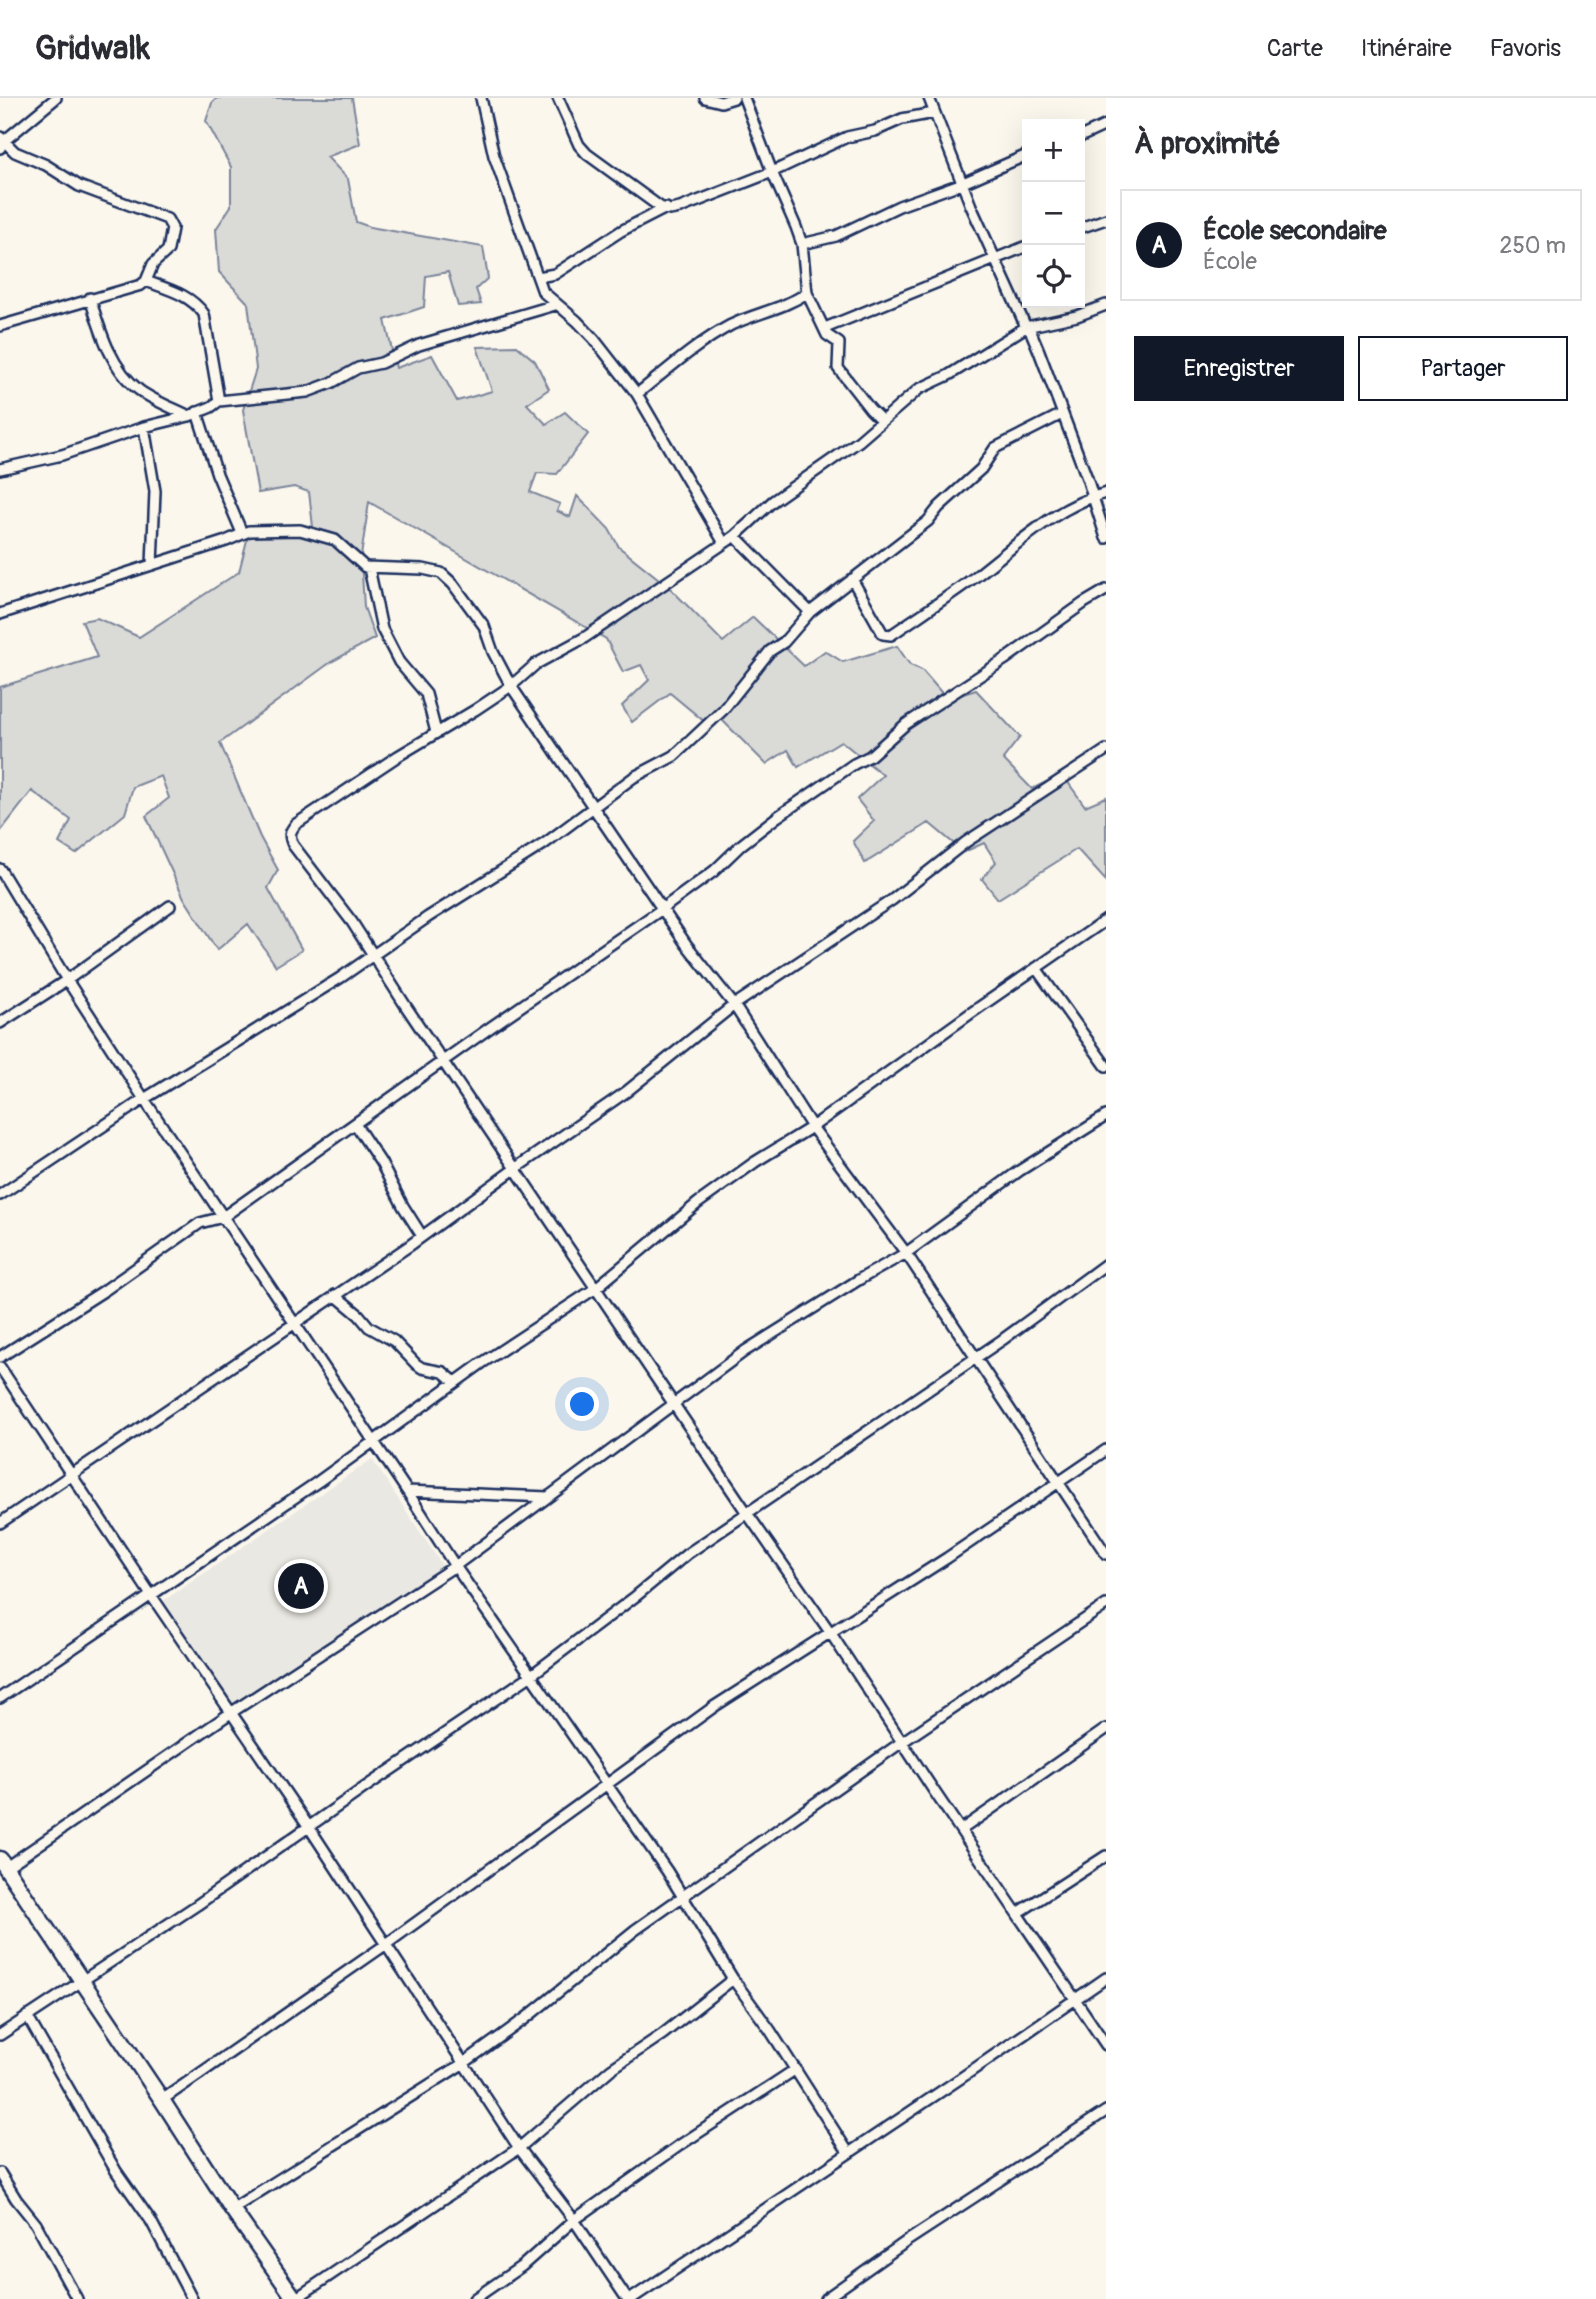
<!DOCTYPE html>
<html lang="fr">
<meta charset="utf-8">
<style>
body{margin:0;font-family:Pangolin,sans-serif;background:#f2f2f3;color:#2b2b33}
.controls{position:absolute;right:21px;top:21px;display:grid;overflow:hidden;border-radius:0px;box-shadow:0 7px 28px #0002}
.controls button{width:63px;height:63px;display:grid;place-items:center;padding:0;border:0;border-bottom:2px solid #e1e1e2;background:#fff;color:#2b2b33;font:35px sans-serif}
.you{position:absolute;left:583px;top:1307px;width:24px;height:24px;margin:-18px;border:5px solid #fff;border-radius:50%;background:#1a73e8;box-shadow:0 0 0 10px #1a73e833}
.badge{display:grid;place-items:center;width:46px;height:46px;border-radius:50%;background:#111827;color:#fff;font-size:23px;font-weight:700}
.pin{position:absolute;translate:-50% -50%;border:4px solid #fff;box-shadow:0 2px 7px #0006}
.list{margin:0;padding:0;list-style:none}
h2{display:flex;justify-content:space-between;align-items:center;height:91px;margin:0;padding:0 28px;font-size:30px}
h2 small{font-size:23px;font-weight:400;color:#7c7c81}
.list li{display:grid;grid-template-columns:46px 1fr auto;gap:21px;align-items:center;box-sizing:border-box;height:112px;margin:0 14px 14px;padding:0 14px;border:2px solid #e1e1e2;border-radius:0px}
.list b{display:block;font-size:26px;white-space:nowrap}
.list p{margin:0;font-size:23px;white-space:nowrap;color:#7c7c81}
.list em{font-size:23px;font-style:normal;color:#7c7c81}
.actions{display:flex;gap:14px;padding:21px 28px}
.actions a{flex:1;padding:16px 0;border:2px solid #111827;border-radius:0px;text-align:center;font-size:24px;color:#111827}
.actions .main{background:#111827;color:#fff}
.icon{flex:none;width:38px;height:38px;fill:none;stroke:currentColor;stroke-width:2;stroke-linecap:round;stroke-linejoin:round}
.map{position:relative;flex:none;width:1106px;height:2201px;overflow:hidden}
header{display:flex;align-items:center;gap:42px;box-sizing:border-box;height:98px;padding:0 35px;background:#fff;border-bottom:2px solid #e1e1e2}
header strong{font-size:33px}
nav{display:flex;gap:38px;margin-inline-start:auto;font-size:24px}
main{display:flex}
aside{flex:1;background:#fff}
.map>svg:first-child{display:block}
</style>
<header>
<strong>Gridwalk</strong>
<nav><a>Carte</a><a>Itinéraire</a><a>Favoris</a></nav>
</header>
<main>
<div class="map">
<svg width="1106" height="2201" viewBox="0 0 1106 2201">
<rect width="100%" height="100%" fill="#fbf7ec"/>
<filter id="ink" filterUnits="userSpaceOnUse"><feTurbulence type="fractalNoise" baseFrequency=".0143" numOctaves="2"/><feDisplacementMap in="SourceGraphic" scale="14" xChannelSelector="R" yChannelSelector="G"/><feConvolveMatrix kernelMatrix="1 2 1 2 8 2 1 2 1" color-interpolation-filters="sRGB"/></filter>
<g filter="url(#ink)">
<path fill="#eae8e2" d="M372,1361L444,1470L232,1613L159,1506Z"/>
<path fill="#dadad7" stroke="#7a849a" stroke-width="2" d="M217,0H352L360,46L327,59L348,81L356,124L370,129L483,149L488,180L476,191L481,206L458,208L448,174L426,178L424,209L385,222L396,270L432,257L457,303L492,293L477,249L517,248L535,263L549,291L527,306L546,326L565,314L588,336L557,376L537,375L530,394L560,406L557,413L570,419L577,398L609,431L619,449L669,489L723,544L753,519L804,568L825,553L843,564L897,548L910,567L922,572L947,601L976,592L1020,639L1003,661L1032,691L1062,676L1085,708L1106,699V783L1077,751L998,801L982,781L996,764L984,745L964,754L929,725L865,765L853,743L874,723L857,701L883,677L841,643L798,669L788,652L766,666L719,619L705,624L670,595L632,624L622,608L649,582L641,567L623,574L606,541L369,404L361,458L364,509L375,540L331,564L220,645L260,739L278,772L268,790L302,852L276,868L248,826L217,852L184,800L146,718L169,700L161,678L133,689L125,716L76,756L59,745L71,722L32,693L0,734V589L97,559L82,523L97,520L139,539L239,474L248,438L313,429L309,394L294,389L258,395L243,312L256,271L248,205L219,174L216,131L231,108V69L206,23L212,5Z"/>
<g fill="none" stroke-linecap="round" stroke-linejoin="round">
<g stroke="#1b2f5e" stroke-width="14">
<path id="street" d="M481,0L494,58L543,194L577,223L594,241L637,296L724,445
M558,0L579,47L587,56L660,109L670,112L680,110L772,74L847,39L875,33L902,21L934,15
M705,0L721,4L734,0
M744,0L772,74L796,129L802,146L807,195L827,237L839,245L838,270L870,311L882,323
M929,0L971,108L1026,229L1031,234L1039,253L1087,380L1106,440
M0,39L15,54L46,67L79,88L167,121L172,130L168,152L153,166L146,183L141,187L0,228
M1080,39L1106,27
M0,50L4,43L56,0
M1080,130L1106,121
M802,146L836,138L899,108L963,85L1027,57
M538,179L555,176L621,133L666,110
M146,183C167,191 190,196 204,216L219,303
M90,200C100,232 111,271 139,292C154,303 173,310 189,318
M1106,207L1077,218L1026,229L949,277L919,291L859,343L773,403L735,438L584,540L536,566L511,588L475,612L398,658L296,726C289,734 289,738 293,747L352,824L407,910L747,1415L830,1534L934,1693L1106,1947
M825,230L1027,148
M637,296C667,272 697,245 731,227C756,215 783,211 807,195
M197,314L217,376L242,435
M144,329L155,393L152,467
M0,371L62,357L144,329L189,318L211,309L219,303L307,294L331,285L358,270L381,265L419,247L555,207
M735,438L810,514
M369,470L382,531L399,564L426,596L436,634
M852,481L883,536L891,537C920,517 951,497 979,476C1018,446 1058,407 1106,395
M0,516L226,443L249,433L300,432L335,442L365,469L423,471L441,475L453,486L484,528L493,554L511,588L686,846L734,907L812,1029L906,1155L1106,1456
M0,771L67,882L144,1001L407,1393L455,1468L667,1773L733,1881L770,1932L848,2054
M1036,870L1106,968
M0,925L67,882L170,808
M355,1026L381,1065L403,1108L422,1138
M0,1097L144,1001L340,880L428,819L544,746L634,679L674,658L723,612L770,553L784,544L810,514L928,423L939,409L981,371L995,350L1062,316
M335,1197L359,1217L369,1229L394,1243L416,1266L422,1270L443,1274L455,1284
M0,1259L105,1192L200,1125L223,1119L491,929L662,811L714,773L741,747L777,719L854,666L870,658L906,626L1004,562L1084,505L1106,492
M0,1269L151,1497L309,1729L519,2050L574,2122L627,2201
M407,1393L548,1399
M0,1425L409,1148L516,1070L626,994L734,907L892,802L966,744L1106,652
M0,1600L319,1383L482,1265L596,1190L698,1105L755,1064L812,1029L971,915L1106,822
M961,1732L1106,1631
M5,1770L232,1614L455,1468L745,1253L860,1181L906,1155L1019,1073L1106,1018
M1018,1815L1106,1758
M27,1918L116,2073L151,2123L192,2201
M0,1937L197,1807L364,1690L530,1578L636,1498L687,1456L1002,1242L1106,1166
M162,2002L385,1847L715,1608L947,1460L1106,1352
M0,2075L16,2101L36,2126L77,2201
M232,2111L464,1965L526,1920L635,1832L902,1644L1106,1507
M295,2201L519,2050L611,1971L663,1936L733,1881
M474,2201L522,2168L574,2122L680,2047L796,1971
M631,2201L964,1978L1106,1880
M825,2201L907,2143L1106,2013"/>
</g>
<g stroke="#1b2f5e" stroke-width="19">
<path id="primary" d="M0,1761L162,2002L232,2111L295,2201"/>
</g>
<use href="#street" stroke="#fbf7ec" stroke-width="9"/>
<use href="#primary" stroke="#fbf7ec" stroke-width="14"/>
</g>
</g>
</svg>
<div class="controls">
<button>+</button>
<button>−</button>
<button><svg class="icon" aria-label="locate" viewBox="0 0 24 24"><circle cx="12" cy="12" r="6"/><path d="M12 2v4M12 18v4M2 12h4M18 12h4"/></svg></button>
</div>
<div class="you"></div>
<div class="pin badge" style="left:301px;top:1488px">A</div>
</div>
<aside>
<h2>À proximité<small></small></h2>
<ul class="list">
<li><span class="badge">A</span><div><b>École secondaire</b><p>École</p></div><em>250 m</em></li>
</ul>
<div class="actions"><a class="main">Enregistrer</a><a>Partager</a></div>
</aside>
</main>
